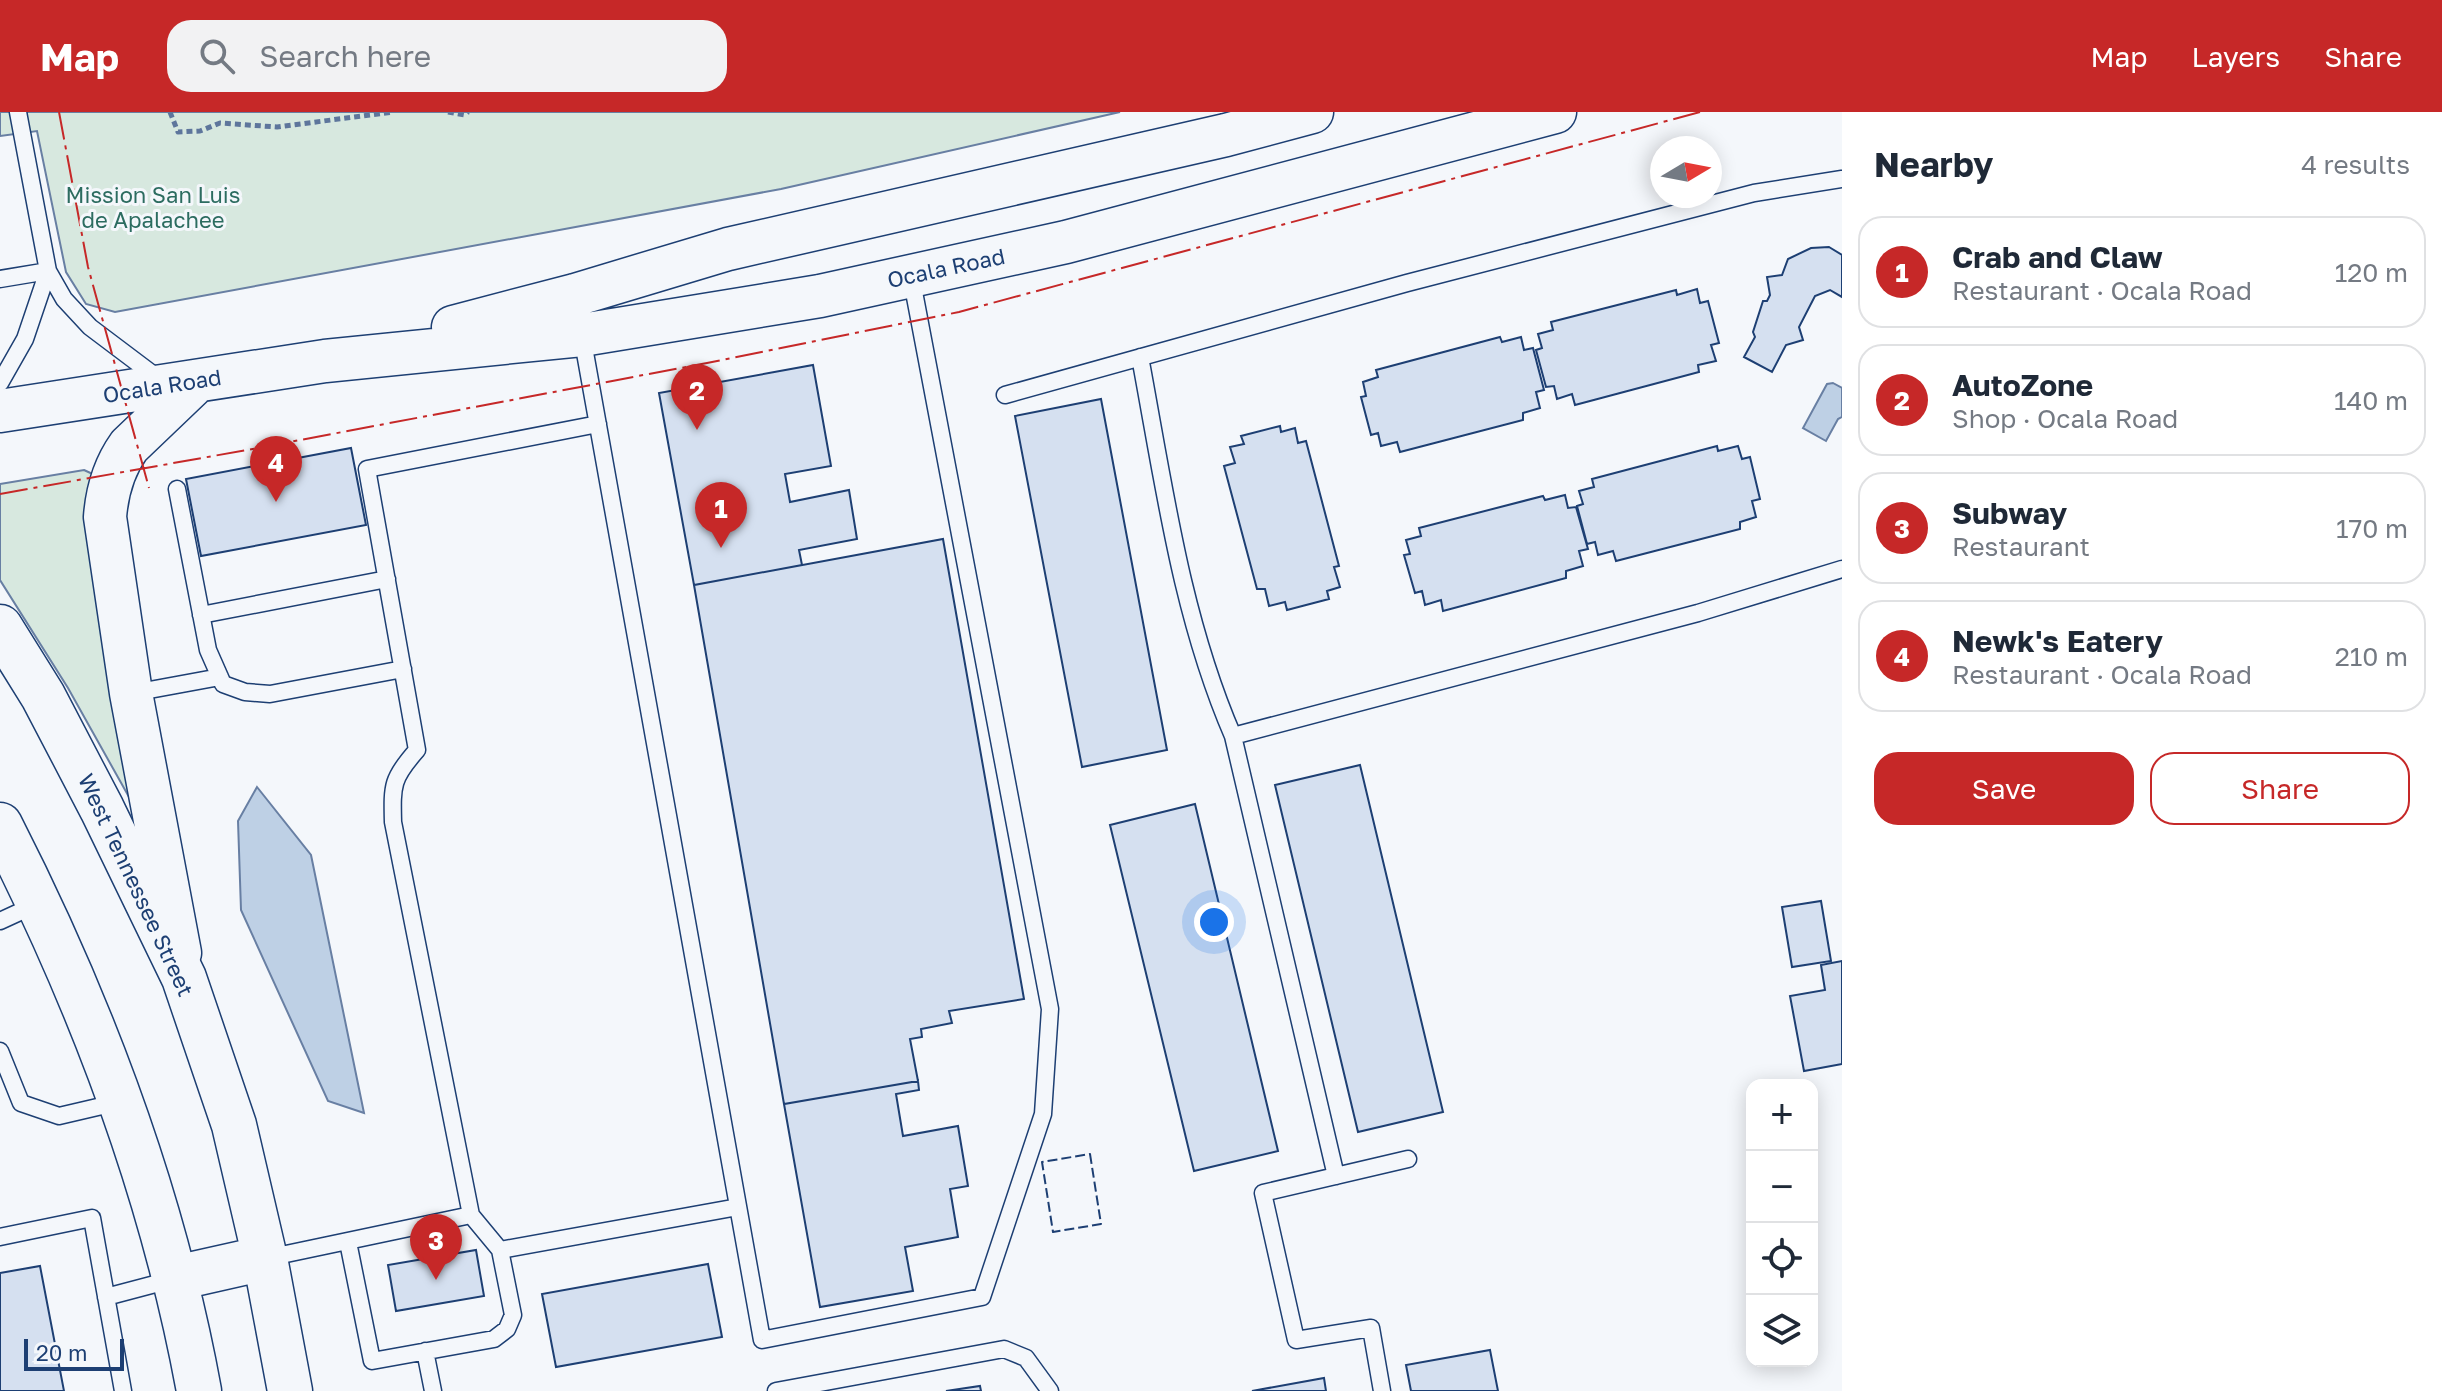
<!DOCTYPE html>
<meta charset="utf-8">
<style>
body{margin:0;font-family:"Golos Text",sans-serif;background:#f2f2f3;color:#1f2937}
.controls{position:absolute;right:24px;bottom:24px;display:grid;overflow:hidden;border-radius:16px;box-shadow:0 4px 20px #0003}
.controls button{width:72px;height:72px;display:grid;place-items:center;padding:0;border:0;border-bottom:2px solid #e0e1e3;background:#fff;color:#1f2937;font:40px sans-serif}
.compass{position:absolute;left:1650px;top:24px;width:72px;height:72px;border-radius:50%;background:#fff;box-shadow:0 4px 20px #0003;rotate:80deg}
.scale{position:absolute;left:24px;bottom:20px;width:100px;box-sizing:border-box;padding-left:8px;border:4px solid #1d3f73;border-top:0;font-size:22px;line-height:28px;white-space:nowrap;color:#1d3f73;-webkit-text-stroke:6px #f4f7fb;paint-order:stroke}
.you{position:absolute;left:1214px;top:810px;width:28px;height:28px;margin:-20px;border:6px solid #fff;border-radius:50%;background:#1a73e8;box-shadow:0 0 0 12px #1a73e833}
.badge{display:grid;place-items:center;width:52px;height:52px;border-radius:50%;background:#c62828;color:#fff;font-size:26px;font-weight:700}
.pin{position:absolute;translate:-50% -66px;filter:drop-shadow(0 2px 4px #0008)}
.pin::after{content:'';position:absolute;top:42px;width:28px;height:24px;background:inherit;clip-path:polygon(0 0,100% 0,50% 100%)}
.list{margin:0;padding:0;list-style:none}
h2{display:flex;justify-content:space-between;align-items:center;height:104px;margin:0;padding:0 32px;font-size:34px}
h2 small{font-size:26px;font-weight:400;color:#747a83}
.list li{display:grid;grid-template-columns:52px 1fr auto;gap:24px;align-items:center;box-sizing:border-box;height:112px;margin:0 16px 16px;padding:0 16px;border:2px solid #e0e1e3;border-radius:24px}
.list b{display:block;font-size:30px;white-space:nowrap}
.list p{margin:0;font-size:26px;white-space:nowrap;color:#747a83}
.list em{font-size:26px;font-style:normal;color:#747a83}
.actions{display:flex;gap:16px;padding:24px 32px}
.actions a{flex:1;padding:18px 0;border:2px solid #c62828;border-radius:24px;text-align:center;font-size:28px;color:#c62828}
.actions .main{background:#c62828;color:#fff}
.icon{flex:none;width:44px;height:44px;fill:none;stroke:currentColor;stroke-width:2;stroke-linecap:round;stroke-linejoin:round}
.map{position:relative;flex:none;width:1842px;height:1279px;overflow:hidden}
header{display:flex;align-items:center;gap:48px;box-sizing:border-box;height:112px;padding:0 40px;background:#c62828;color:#fff}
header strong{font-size:38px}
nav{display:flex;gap:44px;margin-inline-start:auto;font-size:28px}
.search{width:560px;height:72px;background:#f2f2f3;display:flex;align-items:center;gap:20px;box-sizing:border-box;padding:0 28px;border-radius:24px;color:#747a83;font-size:30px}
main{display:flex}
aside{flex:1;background:#fff}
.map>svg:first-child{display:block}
</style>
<header>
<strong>Map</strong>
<div class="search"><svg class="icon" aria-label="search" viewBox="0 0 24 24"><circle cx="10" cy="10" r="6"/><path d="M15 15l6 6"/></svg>Search here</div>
<nav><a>Map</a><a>Layers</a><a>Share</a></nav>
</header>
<main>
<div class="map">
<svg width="1842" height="1279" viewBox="0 0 1842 1279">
<rect width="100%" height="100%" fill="#f4f7fb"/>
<path fill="#d7e8df" stroke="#687fa3" stroke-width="2" d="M0,0H1120L781,77L115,200L86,192L66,160L37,19L0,24Z
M84,358L97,364L129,685L68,576L0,468V372Z"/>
<path fill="#bed0e5" stroke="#687fa3" stroke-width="2" d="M1833,271L1842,276V305L1838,307L1826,329L1803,316L1827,272Z
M257,675L311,743L364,1001L328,989L241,798L238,709Z"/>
<path fill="#d5e0f0" stroke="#1d3f73" stroke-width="2" d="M1829,135L1842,143V185L1830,178L1815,184L1799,215L1803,228L1786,233L1772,260L1744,245L1755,225L1753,220L1763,189H1767L1770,183L1767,165L1782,163L1788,147L1811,136Z
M1697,177L1700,191L1708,189L1719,231L1711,233L1716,249L1698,253L1699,260L1575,293L1572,282L1557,287L1554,274L1546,275L1536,238L1542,236L1538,222L1553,218L1551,210L1676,178L1677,183Z
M1500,225L1502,230L1521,225L1524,238L1533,236L1544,278L1536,280L1540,296L1523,301V308L1400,340L1397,330L1381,334L1378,321L1371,323L1361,285L1366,284L1363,270L1378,265L1376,258Z
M813,253L831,354L785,362L790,390L849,378L857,427L799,438L802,453L694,473L659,281Z
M1101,287L1167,638L1082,655L1015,304Z
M1280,314L1281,320L1295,316L1298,331L1306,329L1339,454L1334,455L1340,475L1327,479L1329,487L1287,498L1285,490L1269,494L1265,477H1257L1224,354L1235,351L1230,335L1244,332L1241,324Z
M1717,334L1718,339L1738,334L1742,347L1750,345L1760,387L1752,389L1756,405L1740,410V417L1616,449L1613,439L1598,443L1595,430L1587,432L1577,394L1583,392L1579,379L1594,375L1592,367Z
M351,336L366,413L201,444L186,367Z
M1565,383L1568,396L1576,395L1588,437L1579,439L1583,454L1566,459V466L1443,499L1441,488L1425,493L1422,479L1415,481L1404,443L1410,442L1406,428L1421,424L1419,416L1543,384L1545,388Z
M943,427L1024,887L949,899L952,911L921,917L922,925L910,927L918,969L784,992L694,473Z
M1360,653L1443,1000L1358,1020L1275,673Z
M1195,692L1278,1039L1194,1059L1110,713Z
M1821,789L1831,849L1792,855L1782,795Z
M1842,849V952L1804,959L1790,884L1825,878L1821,853Z
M918,969L919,978L896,982L903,1024L958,1014L968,1074L950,1077L958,1125L905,1135L913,1179L820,1195L784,992Z
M476,1138L484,1184L396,1199L388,1153Z
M708,1152L722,1225L556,1255L542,1182Z
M40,1154L64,1279H0V1161Z
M1490,1238L1498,1279H1411L1406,1253Z
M1324,1266L1326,1279H1252Z
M980,1274L981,1279H946Z"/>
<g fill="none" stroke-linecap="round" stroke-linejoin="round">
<g stroke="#1d3f73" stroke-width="19">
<path id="lane" d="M18,0L48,159L64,187L90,215L159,267
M0,167L48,159
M582,224L762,1228L982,1185L1043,1002L1050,897L911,164
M1140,245C1164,373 1181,504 1233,624L1336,1064
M0,271L25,227L48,159
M1005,283L1407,171L1754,81L1842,67
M177,377L208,538L223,572L245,580L270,582L403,557
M201,503L387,467
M133,581L220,565
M1233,624L1698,501L1842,457
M0,809L37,792
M0,939L21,991L59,1004L119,990
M0,1125L92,1106L123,1279
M348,1130L372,1249L494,1227L507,1217L513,1203L500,1138L471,1103L393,710C392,673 392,666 417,638L367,357L598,312
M500,1138L738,1095
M267,1146L471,1103
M106,1185L174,1167
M425,1239L433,1279
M776,1279L1004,1237L1026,1246L1050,1279
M1382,1279L1371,1216L1296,1228L1263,1081L1408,1047"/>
</g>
<g stroke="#1d3f73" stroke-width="45">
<path id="secondary" d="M453,215L575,183L728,137L1226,23L1312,0
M0,299L325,249L582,223L820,184L1066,130L1555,0
M180,841L131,581L105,405C107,379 114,355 129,334L197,269"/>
</g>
<g stroke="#1d3f73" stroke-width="47">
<path id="primary" d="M0,515L43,584L102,697L184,866L234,1013L265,1146L290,1279
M0,713C91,891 163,1082 199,1279
M176,1166L265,1146"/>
</g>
<path stroke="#5e769c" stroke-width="5" stroke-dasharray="6 4" stroke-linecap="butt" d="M170,0L178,20L200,19L220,11L277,15L393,0
M448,0L465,3L468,0"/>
<use href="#lane" stroke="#f4f7fb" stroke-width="16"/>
<use href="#secondary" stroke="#f4f7fb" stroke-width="42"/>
<use href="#primary" stroke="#f4f7fb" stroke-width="44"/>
<path stroke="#1d3f73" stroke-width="2" stroke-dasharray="10 4" stroke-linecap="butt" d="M1090,1042L1101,1112L1053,1120L1042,1050Z"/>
<path stroke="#c62828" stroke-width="2" stroke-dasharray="28 6 4 6" stroke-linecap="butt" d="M59,0L88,155L149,376
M0,382L258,336L707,251L959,200L1700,0"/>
</g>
<g text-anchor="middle" stroke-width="6" stroke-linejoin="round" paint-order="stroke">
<g font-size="22" fill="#2c6c60" stroke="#f4f7fb">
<text x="153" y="91">Mission San Luis<tspan x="153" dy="25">de Apalachee</tspan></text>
</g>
<g font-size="22" fill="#1d3f73" stroke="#f4f7fb">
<text transform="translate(946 156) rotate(-12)" y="8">Ocala Road</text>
<text transform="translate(162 274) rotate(-9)" y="8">Ocala Road</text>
<text transform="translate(136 773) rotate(65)" y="8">West Tennessee Street</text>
</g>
</g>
</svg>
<div class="controls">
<button>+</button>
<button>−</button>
<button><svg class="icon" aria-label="locate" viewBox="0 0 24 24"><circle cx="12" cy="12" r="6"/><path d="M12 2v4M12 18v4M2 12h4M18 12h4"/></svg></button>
<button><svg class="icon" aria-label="layers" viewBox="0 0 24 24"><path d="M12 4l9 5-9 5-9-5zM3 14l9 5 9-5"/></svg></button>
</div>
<svg class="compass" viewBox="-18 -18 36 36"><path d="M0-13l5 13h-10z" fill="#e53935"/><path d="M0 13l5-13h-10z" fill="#747a83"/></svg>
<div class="scale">20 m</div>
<div class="you"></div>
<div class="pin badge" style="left:721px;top:436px">1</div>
<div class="pin badge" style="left:697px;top:318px">2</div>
<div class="pin badge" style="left:436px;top:1168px">3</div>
<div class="pin badge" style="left:276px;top:390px">4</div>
</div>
<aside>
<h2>Nearby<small>4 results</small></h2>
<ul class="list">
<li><span class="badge">1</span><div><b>Crab and Claw</b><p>Restaurant · Ocala Road</p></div><em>120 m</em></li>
<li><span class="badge">2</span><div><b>AutoZone</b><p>Shop · Ocala Road</p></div><em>140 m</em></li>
<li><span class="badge">3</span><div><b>Subway</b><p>Restaurant</p></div><em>170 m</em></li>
<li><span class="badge">4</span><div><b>Newk's Eatery</b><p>Restaurant · Ocala Road</p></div><em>210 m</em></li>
</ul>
<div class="actions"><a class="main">Save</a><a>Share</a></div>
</aside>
</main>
